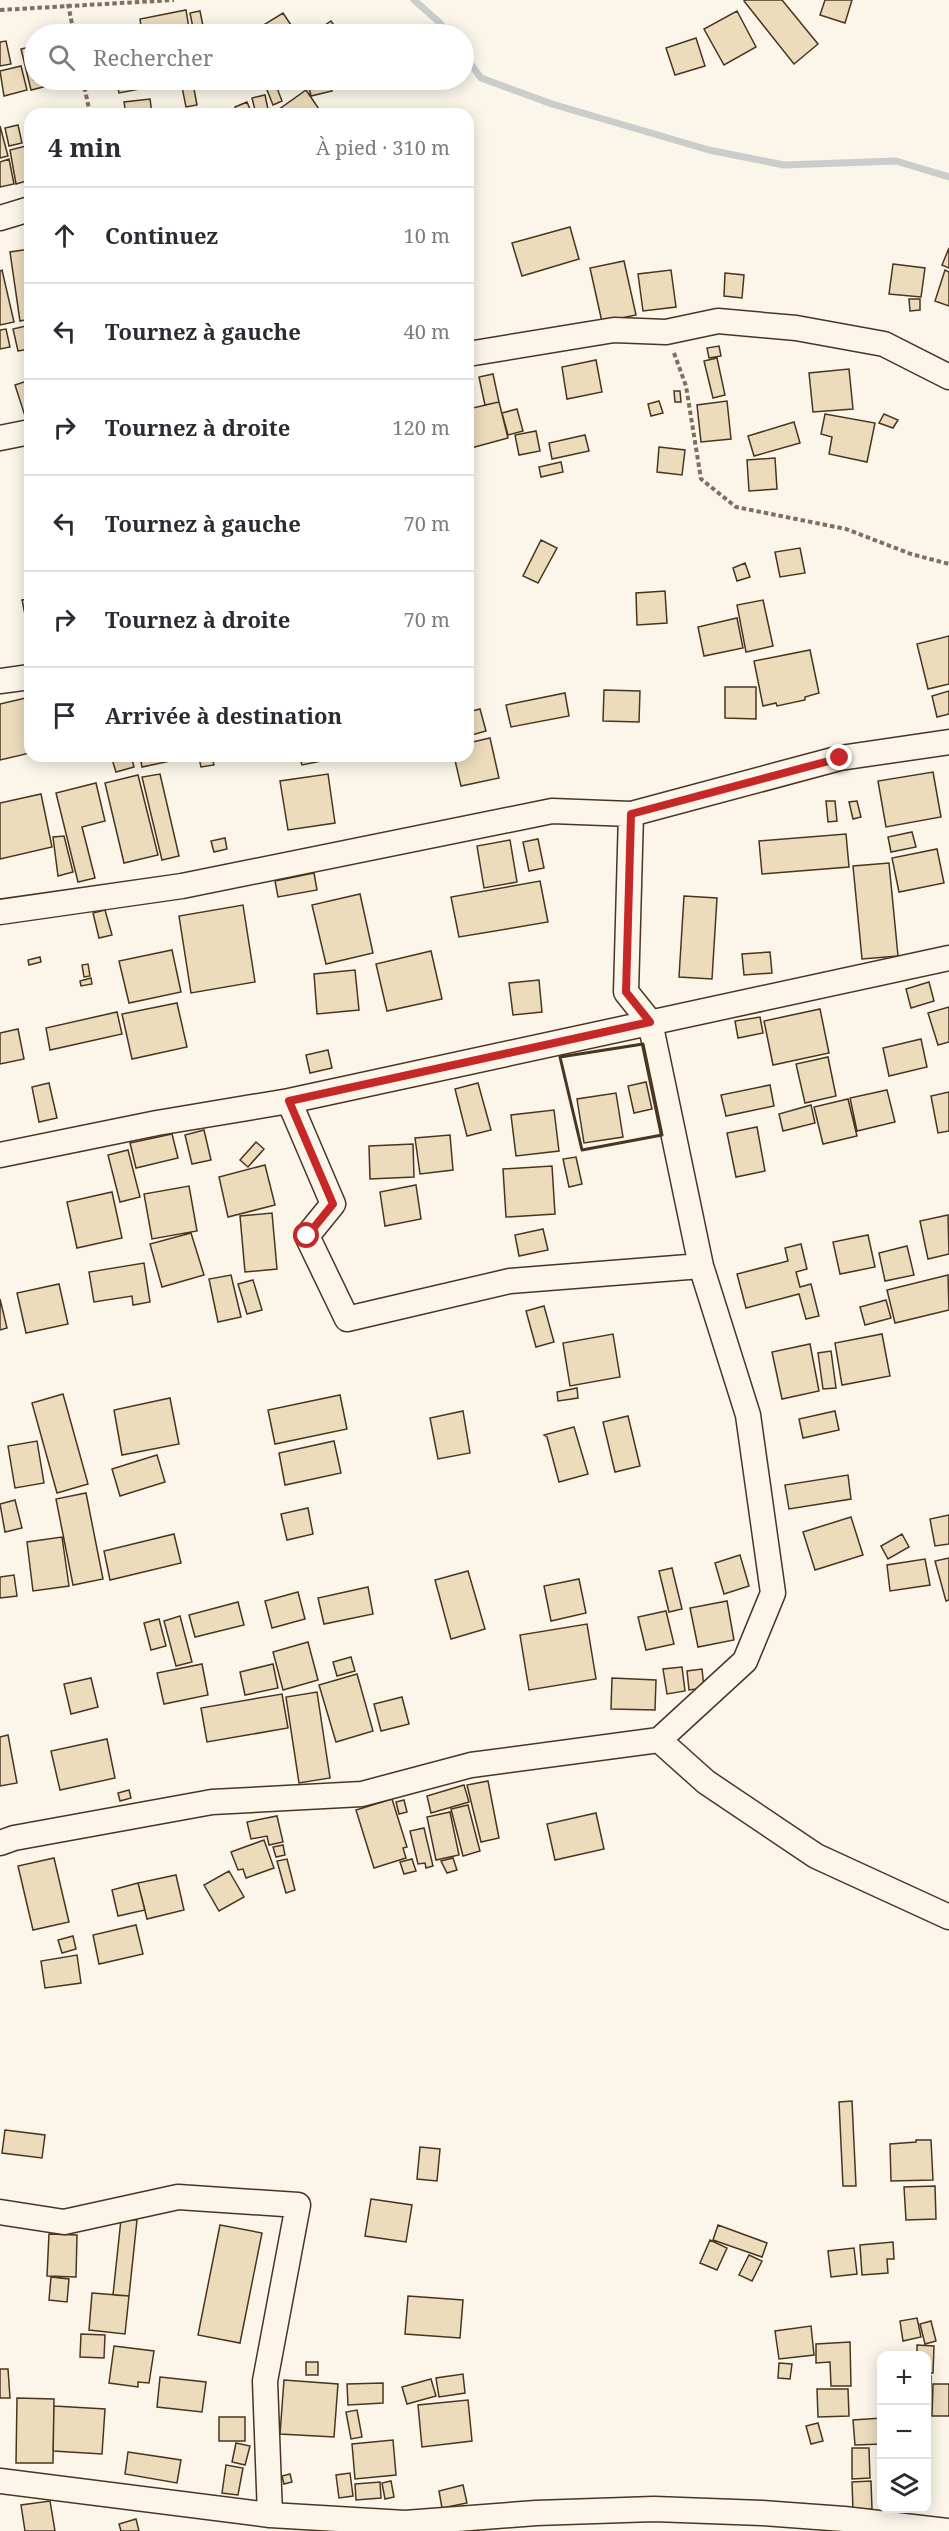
<!DOCTYPE html>
<html lang="fr">
<meta charset="utf-8">
<style>
body{margin:0;font-family:"Noto Serif",serif;background:#f2f2f3;color:#2b2b33}
.controls{position:absolute;right:18px;bottom:18px;display:grid;overflow:hidden;border-radius:12px;box-shadow:0 3px 15px #0003}
.controls button{width:54px;height:54px;display:grid;place-items:center;padding:0;border:0;border-bottom:2px solid #e1e1e2;background:#fff;color:#2b2b33;font:30px sans-serif}
.stop{position:absolute;width:18px;height:18px;margin:-14px;border:4px solid #c62828;border-radius:50%;background:#fff}
.stop.end{background:#c62828;border-color:#fff;box-shadow:0 2px 6px #0008}
.list{margin:0;padding:0;list-style:none}
h2{display:flex;justify-content:space-between;align-items:center;height:78px;margin:0;padding:0 24px;font-size:26px}
h2 small{font-size:20px;font-weight:400;color:#7c7c81}
.list li{display:grid;grid-template-columns:39px 1fr auto;gap:18px;align-items:center;box-sizing:border-box;height:96px;padding:0 24px;border-top:2px solid #e1e1e2}
.list b{display:block;font-size:22px;white-space:nowrap}
.list em{font-size:20px;font-style:normal;color:#7c7c81}
.icon{flex:none;width:33px;height:33px;fill:none;stroke:currentColor;stroke-width:2;stroke-linecap:round;stroke-linejoin:round}
.map{position:relative;flex:none;width:949px;height:2531px;overflow:hidden}
.search{position:absolute;background:#fff;box-shadow:0 3px 15px #0003;left:24px;top:24px;width:450px;height:66px;display:flex;align-items:center;gap:15px;box-sizing:border-box;padding:0 21px;border-radius:33px;color:#7c7c81;font-size:22px}
.panel{position:absolute;background:#fff;box-shadow:0 3px 15px #0003;left:24px;top:108px;width:450px;height:654px;border-radius:18px}
.map>svg:first-child{display:block}
</style>
<div class="map">
<svg width="949" height="2531" viewBox="0 0 949 2531">
<rect width="100%" height="100%" fill="#fbf6e9"/>
<g fill="none" stroke-linecap="round" stroke-linejoin="round">
<path stroke="#c9cecd" stroke-width="7" d="M414,0L440,23L448,34
M464,55L481,78L552,104L709,150L784,165L896,161L949,177"/>
</g>
<path fill="#ecdcbc" stroke="#4a3520" stroke-width="1.5" d="M746,0H782L818,44L794,64L744,1Z
M825,0H852L845,23L820,15Z
M186,10L190,34H142L140,19Z
M200,11L204,31L194,33L190,13Z
M737,11L756,47L724,65L704,29Z
M283,13L297,34H249Z
M331,21L340,34H312Z
M236,25L239,34H207Z
M696,38L705,66L675,75L666,48Z
M6,41L11,64L0,66V42Z
M34,46V80H71L31,90L21,49Z
M21,66L27,90L4,96L0,71Z
M116,80H150L151,87L119,93Z
M165,80H189V82L166,85Z
M242,80H255L256,83L244,86Z
M263,80H274L282,101L273,105Z
M307,80H329L332,91L311,96Z
M193,84L197,105L186,107L182,87Z
M306,90L319,109L312,114H281L278,110Z
M265,95L269,114H256L252,98Z
M150,99L152,114H126L124,102Z
M247,102L252,114H238L235,107Z
M18,125L22,143L9,146L5,128Z
M0,126L8,156L0,158Z
M30,145V180L16,184L10,150Z
M9,159L14,184L0,187V162Z
M570,227L579,259L522,276L512,243Z
M949,248V268L942,265Z
M30,249V319L20,321L10,252Z
M624,261L636,315L602,322L590,268Z
M893,264L925,268L921,297L889,294Z
M2,270L14,322L0,325V271Z
M671,270L676,307L643,311L638,274Z
M945,270L949,272V306L935,301Z
M725,273L744,275L742,298L724,296Z
M909,299H920V310L910,311Z
M30,325V349L18,351L13,329Z
M6,329L10,347L0,349V330Z
M719,346L721,356L709,358L707,348Z
M717,358L725,395L713,398L704,361Z
M596,360L602,392L567,399L562,367Z
M849,369L853,409L813,412L809,373Z
M493,374L499,402L485,405L479,377Z
M30,380V415L25,416L15,385Z
M674,391H680L681,402H675Z
M659,401L663,413L651,416L648,404Z
M727,401L731,439L701,442L697,405Z
M499,402L508,438L471,448L468,435V409Z
M517,409L523,431L508,435L502,413Z
M825,414L875,423L867,462L829,454L832,437L821,434Z
M884,414L898,420L893,428L879,423Z
M794,422L800,443L754,456L748,436Z
M536,431L540,451L519,455L515,435Z
M585,435L589,451L552,459L549,443Z
M659,447L685,450L682,475L657,472Z
M775,458L777,489L749,491L747,460Z
M561,462L563,472L541,477L539,467Z
M541,540L557,548L538,583L523,576Z
M800,548L805,573L780,577L775,552Z
M745,563L750,577L737,581L733,568Z
M665,591L667,623L637,625L636,593Z
M30,599V639L22,600Z
M763,600L773,646L746,652L737,605Z
M737,618L743,648L704,656L698,627Z
M949,636V684L928,689L917,644Z
M810,650L819,693L805,697V700L777,706L776,703L763,706L754,661Z
M725,687H756V719L725,718Z
M604,690L640,691L639,722L603,721Z
M949,691V714L937,717L932,696Z
M565,693L569,716L511,727L506,705Z
M30,697V753L0,760V704Z
M480,709L486,731L468,736V712Z
M490,738L499,778L461,786L454,756H468V743Z
M111,756H131L134,767L116,772Z
M140,756H189V757L142,767Z
M212,756L214,765L201,767L199,758Z
M299,756H330L331,759L302,765Z
M933,772L941,817L886,827L878,781Z
M160,774L179,856L162,860L142,777Z
M328,774L335,823L288,830L280,781Z
M138,775L158,855L124,863L105,783Z
M96,783L105,821L82,827L95,878L78,882L56,793Z
M41,794L52,847L0,859V803Z
M826,801H835L837,821L828,822Z
M857,801L861,817L853,819L849,802Z
M912,832L916,847L891,852L888,837Z
M846,834L849,867L762,874L759,841Z
M64,836L73,872L58,876L53,837Z
M225,838L227,849L214,852L211,841Z
M538,839L544,868L529,871L523,842Z
M510,840L517,882L484,888L477,846Z
M937,849L944,883L899,892L892,858Z
M889,863L898,956L862,959L853,866Z
M314,873L317,890L278,897L275,881Z
M540,881L548,922L459,937L451,897Z
M360,894L373,953L326,964L312,905Z
M684,896L717,898L712,979L679,977Z
M243,905L255,982L191,993L179,916Z
M105,910L112,935L99,938L93,913Z
M172,950L181,992L129,1003L119,961Z
M431,951L442,999L387,1011L376,964Z
M770,952L772,973L744,975L742,954Z
M40,957L41,962L29,965L28,960Z
M88,964L90,976L84,977L82,965Z
M355,970L359,1010L317,1014L314,974Z
M91,978L92,984L81,986L80,981Z
M539,980L542,1012L513,1015L509,983Z
M929,982L934,1001L911,1008L906,989Z
M177,1003L187,1047L132,1059L122,1014Z
M949,1007V1042L938,1045L928,1013Z
M820,1009L829,1053L773,1065L764,1021Z
M117,1012L122,1034L50,1050L46,1028Z
M760,1017L763,1033L738,1038L735,1021Z
M18,1029L24,1059L0,1064V1033Z
M921,1039L927,1067L889,1076L883,1048Z
M328,1050L332,1068L310,1073L306,1055Z
M828,1057L836,1096L805,1103L796,1064Z
M646,1082L652,1109L634,1113L628,1086Z
M49,1083L57,1118L39,1122L32,1087Z
M478,1083L491,1130L467,1136L455,1089Z
M770,1085L774,1106L726,1116L721,1095Z
M887,1090L895,1122L857,1131L850,1098Z
M949,1092V1131L938,1133L931,1096Z
M616,1093L623,1137L584,1143L577,1099Z
M848,1099L857,1136L823,1144L814,1107Z
M811,1105L815,1123L783,1131L779,1114Z
M554,1110L559,1151L516,1156L511,1115Z
M757,1127L765,1171L736,1177L727,1133Z
M204,1130L211,1160L192,1164L185,1135Z
M172,1134L178,1158L136,1168L130,1143Z
M450,1135L453,1170L420,1174L415,1138Z
M256,1142L264,1149L248,1167L240,1160Z
M413,1144L414,1177L370,1179L369,1146Z
M128,1150L140,1197L120,1202L108,1155Z
M576,1157L582,1184L569,1187L563,1159Z
M265,1165L275,1205L228,1217L219,1177Z
M552,1166L555,1214L506,1217L503,1169Z
M416,1185L421,1219L385,1226L380,1192Z
M189,1186L197,1231L152,1239L144,1194Z
M112,1192L122,1238L77,1248L67,1202Z
M272,1213L277,1269L245,1272L240,1216Z
M948,1215L949,1254L928,1259L920,1221Z
M543,1229L548,1250L519,1256L515,1235Z
M191,1233L204,1275L162,1287L150,1244Z
M868,1235L875,1267L840,1274L833,1242Z
M801,1244L807,1269L796,1272L800,1287L811,1284L819,1316L806,1319L799,1294L746,1308L737,1274L788,1261L785,1248Z
M907,1246L914,1275L885,1281L879,1253Z
M144,1263L150,1302L133,1305L132,1296L94,1302L89,1272Z
M231,1275L241,1317L218,1322L209,1279Z
M948,1275L949,1310L895,1323L887,1290Z
M253,1280L262,1310L247,1314L238,1284Z
M59,1284L68,1324L26,1333L17,1293Z
M0,1299L7,1328L0,1330Z
M886,1300L891,1318L865,1325L860,1307Z
M544,1306L554,1342L536,1347L526,1311Z
M613,1334L620,1377L570,1386L563,1343Z
M882,1334L890,1376L842,1385L835,1343Z
M810,1344L819,1391L782,1399L772,1352Z
M831,1351L836,1388L823,1389L818,1353Z
M577,1388L578,1398L558,1401L557,1392Z
M63,1394L88,1484L57,1493L32,1403Z
M340,1395L347,1429L275,1444L268,1410Z
M170,1398L179,1444L122,1455L114,1410Z
M463,1411L470,1453L438,1459L430,1418Z
M835,1411L839,1430L803,1438L799,1419Z
M628,1416L640,1466L615,1472L603,1422Z
M574,1427L588,1474L559,1482L547,1437L544,1435Z
M37,1441L44,1483L15,1488L8,1446Z
M334,1441L341,1473L285,1485L279,1453Z
M157,1455L165,1482L120,1496L112,1469Z
M848,1475L851,1499L789,1509L785,1485Z
M86,1493L103,1579L73,1585L56,1499Z
M15,1500L22,1528L5,1532L0,1504Z
M308,1508L313,1534L287,1540L281,1514Z
M949,1515V1544L935,1546L930,1519Z
M851,1517L863,1555L815,1570L803,1532Z
M174,1534L181,1563L110,1580L104,1551Z
M902,1534L909,1547L888,1559L881,1546Z
M62,1537L69,1586L33,1591L27,1542Z
M740,1555L749,1586L724,1594L715,1563Z
M949,1558V1600L946,1601L935,1561Z
M925,1559L930,1585L890,1591L887,1565Z
M672,1568L682,1609L669,1612L659,1571Z
M468,1571L485,1629L451,1639L435,1580Z
M14,1575L17,1596L0,1598V1577Z
M579,1579L586,1613L551,1621L544,1586Z
M368,1587L373,1614L324,1624L318,1598Z
M298,1592L305,1619L272,1628L265,1601Z
M727,1601L734,1640L698,1647L690,1608Z
M238,1602L244,1625L195,1637L189,1615Z
M666,1611L674,1644L646,1650L638,1617Z
M180,1616L192,1662L176,1666L164,1621Z
M159,1619L166,1646L151,1650L144,1623Z
M587,1624L596,1679L529,1690L520,1635Z
M308,1642L318,1680L283,1690L273,1652Z
M351,1657L355,1671L337,1676L333,1662Z
M202,1664L208,1695L164,1704L157,1673Z
M273,1664L278,1688L245,1695L240,1672Z
M682,1667L685,1691L667,1694L663,1669Z
M702,1669L704,1688L689,1690L687,1671Z
M357,1674L373,1731L336,1742L319,1685Z
M91,1678L98,1707L71,1714L64,1684Z
M612,1678L656,1680L655,1710L611,1709Z
M317,1692L330,1778L299,1783L286,1697Z
M282,1694L288,1728L207,1742L201,1708Z
M402,1697L409,1724L381,1731L374,1704Z
M8,1735L17,1783L0,1786V1737Z
M107,1739L115,1778L60,1790L51,1751Z
M488,1781L499,1838L481,1842L467,1785Z
M464,1785L469,1802L431,1813L427,1796Z
M129,1790L131,1798L120,1801L118,1793Z
M392,1799L407,1847L403,1848L406,1858L374,1868L356,1810Z
M404,1800L407,1812L399,1814L396,1802Z
M468,1805L480,1851L463,1856L451,1809Z
M450,1812L459,1855L436,1860L427,1817Z
M596,1813L604,1849L555,1860L547,1824Z
M277,1816L283,1842L269,1845L267,1836L251,1839L247,1822Z
M424,1828L433,1866L426,1868L425,1863L418,1864L410,1831Z
M264,1840L274,1868L246,1878L243,1869L238,1870L231,1852Z
M283,1845L285,1855L276,1857L273,1847Z
M54,1858L69,1922L33,1930L18,1866Z
M453,1858L457,1870L447,1873L441,1861Z
M287,1859L295,1890L286,1893L277,1861Z
M412,1859L416,1871L404,1874L400,1862Z
M229,1871L244,1897L219,1911L204,1885Z
M176,1875L184,1910L147,1919L138,1883Z
M138,1883L145,1910L118,1916L112,1890Z
M136,1925L143,1954L99,1964L93,1935Z
M73,1936L76,1949L62,1953L58,1940Z
M77,1955L81,1983L45,1988L41,1961Z
M852,2101L856,2186H843L839,2102Z
M5,2130L45,2135L42,2158L2,2153Z
M916,2140H931L933,2180L891,2181L890,2144L916,2142Z
M420,2147L440,2149L437,2181L417,2179Z
M935,2186L936,2219L906,2220L904,2187Z
M371,2199L412,2205L406,2242L365,2236Z
M121,2219L137,2220L129,2296L113,2295Z
M220,2225L262,2233L240,2343L198,2335Z
M718,2225L767,2243L762,2257L713,2240Z
M49,2234L77,2235L76,2277L47,2276Z
M710,2240L727,2248L717,2270L700,2263Z
M893,2242L894,2259H887L888,2273L862,2275L860,2245Z
M854,2248L857,2274L831,2277L828,2251Z
M749,2255L762,2261L752,2281L739,2275Z
M51,2277L69,2279L67,2302L49,2300Z
M92,2293L129,2296L125,2334L89,2330Z
M408,2296L463,2300L460,2338L405,2334Z
M917,2318L921,2337L903,2341L900,2321Z
M931,2321L936,2341L925,2344L920,2324Z
M811,2326L814,2355L779,2359L775,2331Z
M81,2334L105,2335L104,2358L80,2357Z
M850,2342L851,2386H831L830,2362L816,2363V2344Z
M917,2345L934,2346L933,2373H926V2356H917Z
M114,2346L154,2351L149,2383L138,2382V2387L109,2383Z
M306,2362H318V2375H306Z
M779,2363L792,2364L790,2379L778,2378Z
M0,2369H8L10,2398H0Z
M463,2374L465,2393L439,2397L436,2378Z
M926,2376H931L930,2415H926Z
M160,2377L206,2382L202,2412L157,2407Z
M431,2379L436,2396L407,2404L402,2387Z
M284,2380L338,2384L334,2437L280,2434Z
M383,2383V2403L348,2405L347,2384Z
M933,2384H949V2416H932Z
M817,2389H848L849,2416L818,2417Z
M17,2398L54,2399L53,2463H16Z
M468,2400L472,2441L422,2447L418,2405Z
M54,2406L105,2409L102,2454L53,2451Z
M357,2410L362,2437L351,2439L346,2412Z
M219,2417H245V2441H219Z
M882,2418V2444L855,2445L853,2420Z
M818,2423L823,2441L811,2444L806,2426Z
M393,2440L396,2475L355,2479L352,2444Z
M236,2443L250,2446L245,2465L232,2462Z
M852,2448H869L870,2478L852,2479Z
M128,2452L181,2460L177,2483L125,2474Z
M226,2465L243,2468L238,2495L222,2493Z
M350,2473L353,2496L339,2498L336,2475Z
M290,2474L292,2482L284,2484L282,2476Z
M391,2481L394,2497L385,2499L382,2483Z
M871,2481L872,2509L853,2510L852,2482Z
M380,2482L381,2498L356,2500L355,2484Z
M463,2485L467,2503L442,2508L439,2491Z
M50,2501L55,2531H25L21,2505Z
M136,2519L139,2531H121L119,2524Z"/>
<g fill="none" stroke-linecap="round" stroke-linejoin="round">
<g stroke="#4a3520" stroke-width="27">
<path id="minor" d="M0,218L30,209
M468,354L614,330L666,332L718,321L796,328L884,344L949,377
M0,438L30,432
M0,681L30,677
M0,912L182,886L552,811L631,814L840,758L949,742
M289,1101L333,1204L307,1236L347,1319L510,1281L701,1266
M0,1155L157,1123L289,1101L949,958
M659,1740L706,1782L816,1856L949,1917
M0,1843L14,1838L212,1802L362,1794L471,1765L659,1740L745,1661L773,1593L748,1415L701,1266L650,1022L626,992L631,814
M0,2212L64,2222L178,2197L298,2205L265,2381L270,2515
M0,2481L270,2515L405,2523L536,2513L654,2509L762,2513L844,2519L947,2531"/>
</g>
<path stroke="#7f6f5c" stroke-width="4" stroke-dasharray="4.5 3" stroke-linecap="butt" d="M68,4L74,34
M0,10L174,0
M83,80L90,114
M674,353L686,386L701,479L736,507L846,529L911,554L949,564"/>
<use href="#minor" stroke="#fbf6e9" stroke-width="24"/>
<path stroke="#4a3520" stroke-width="3" d="M643,1044L662,1135L582,1150L560,1057Z"/>
</g>
<g fill="none" stroke-linecap="round" stroke-linejoin="round">
<path stroke="#c62828" stroke-width="8" d="M307,1236L333,1204L289,1101L650,1022L626,992L631,814L840,758"/>
</g>
</svg>
<div class="controls">
<button>+</button>
<button>−</button>
<button><svg class="icon" aria-label="layers" viewBox="0 0 24 24"><path d="M12 4l9 5-9 5-9-5zM3 14l9 5 9-5"/></svg></button>
</div>
<div class="stop" style="left:307px;top:1236px"></div>
<div class="stop end" style="left:840px;top:758px"></div>
<div class="search"><svg class="icon" aria-label="search" viewBox="0 0 24 24"><circle cx="10" cy="10" r="6"/><path d="M15 15l6 6"/></svg>Rechercher</div>
<section class="panel">
<h2>4 min<small>À pied · 310 m</small></h2>
<ul class="list">
<li><svg class="icon" aria-label="ahead" viewBox="0 0 24 24"><path d="M12 20V5M6 11l6-6 6 6"/></svg><div><b>Continuez</b></div><em>10 m</em></li>
<li><svg class="icon" aria-label="left" viewBox="0 0 24 24"><path d="M17 20v-9H6M10 6l-5 5 5 5"/></svg><div><b>Tournez à gauche</b></div><em>40 m</em></li>
<li><svg class="icon" aria-label="right" viewBox="0 0 24 24"><path d="M7 20v-9h11M14 6l5 5-5 5"/></svg><div><b>Tournez à droite</b></div><em>120 m</em></li>
<li><svg class="icon" aria-label="left" viewBox="0 0 24 24"><path d="M17 20v-9H6M10 6l-5 5 5 5"/></svg><div><b>Tournez à gauche</b></div><em>70 m</em></li>
<li><svg class="icon" aria-label="right" viewBox="0 0 24 24"><path d="M7 20v-9h11M14 6l5 5-5 5"/></svg><div><b>Tournez à droite</b></div><em>70 m</em></li>
<li><svg class="icon" aria-label="arrive" viewBox="0 0 24 24"><path d="M6 21V4h12l-3 4 3 4H6"/></svg><div><b>Arrivée à destination</b></div></li>
</ul>
</section>
</div>
